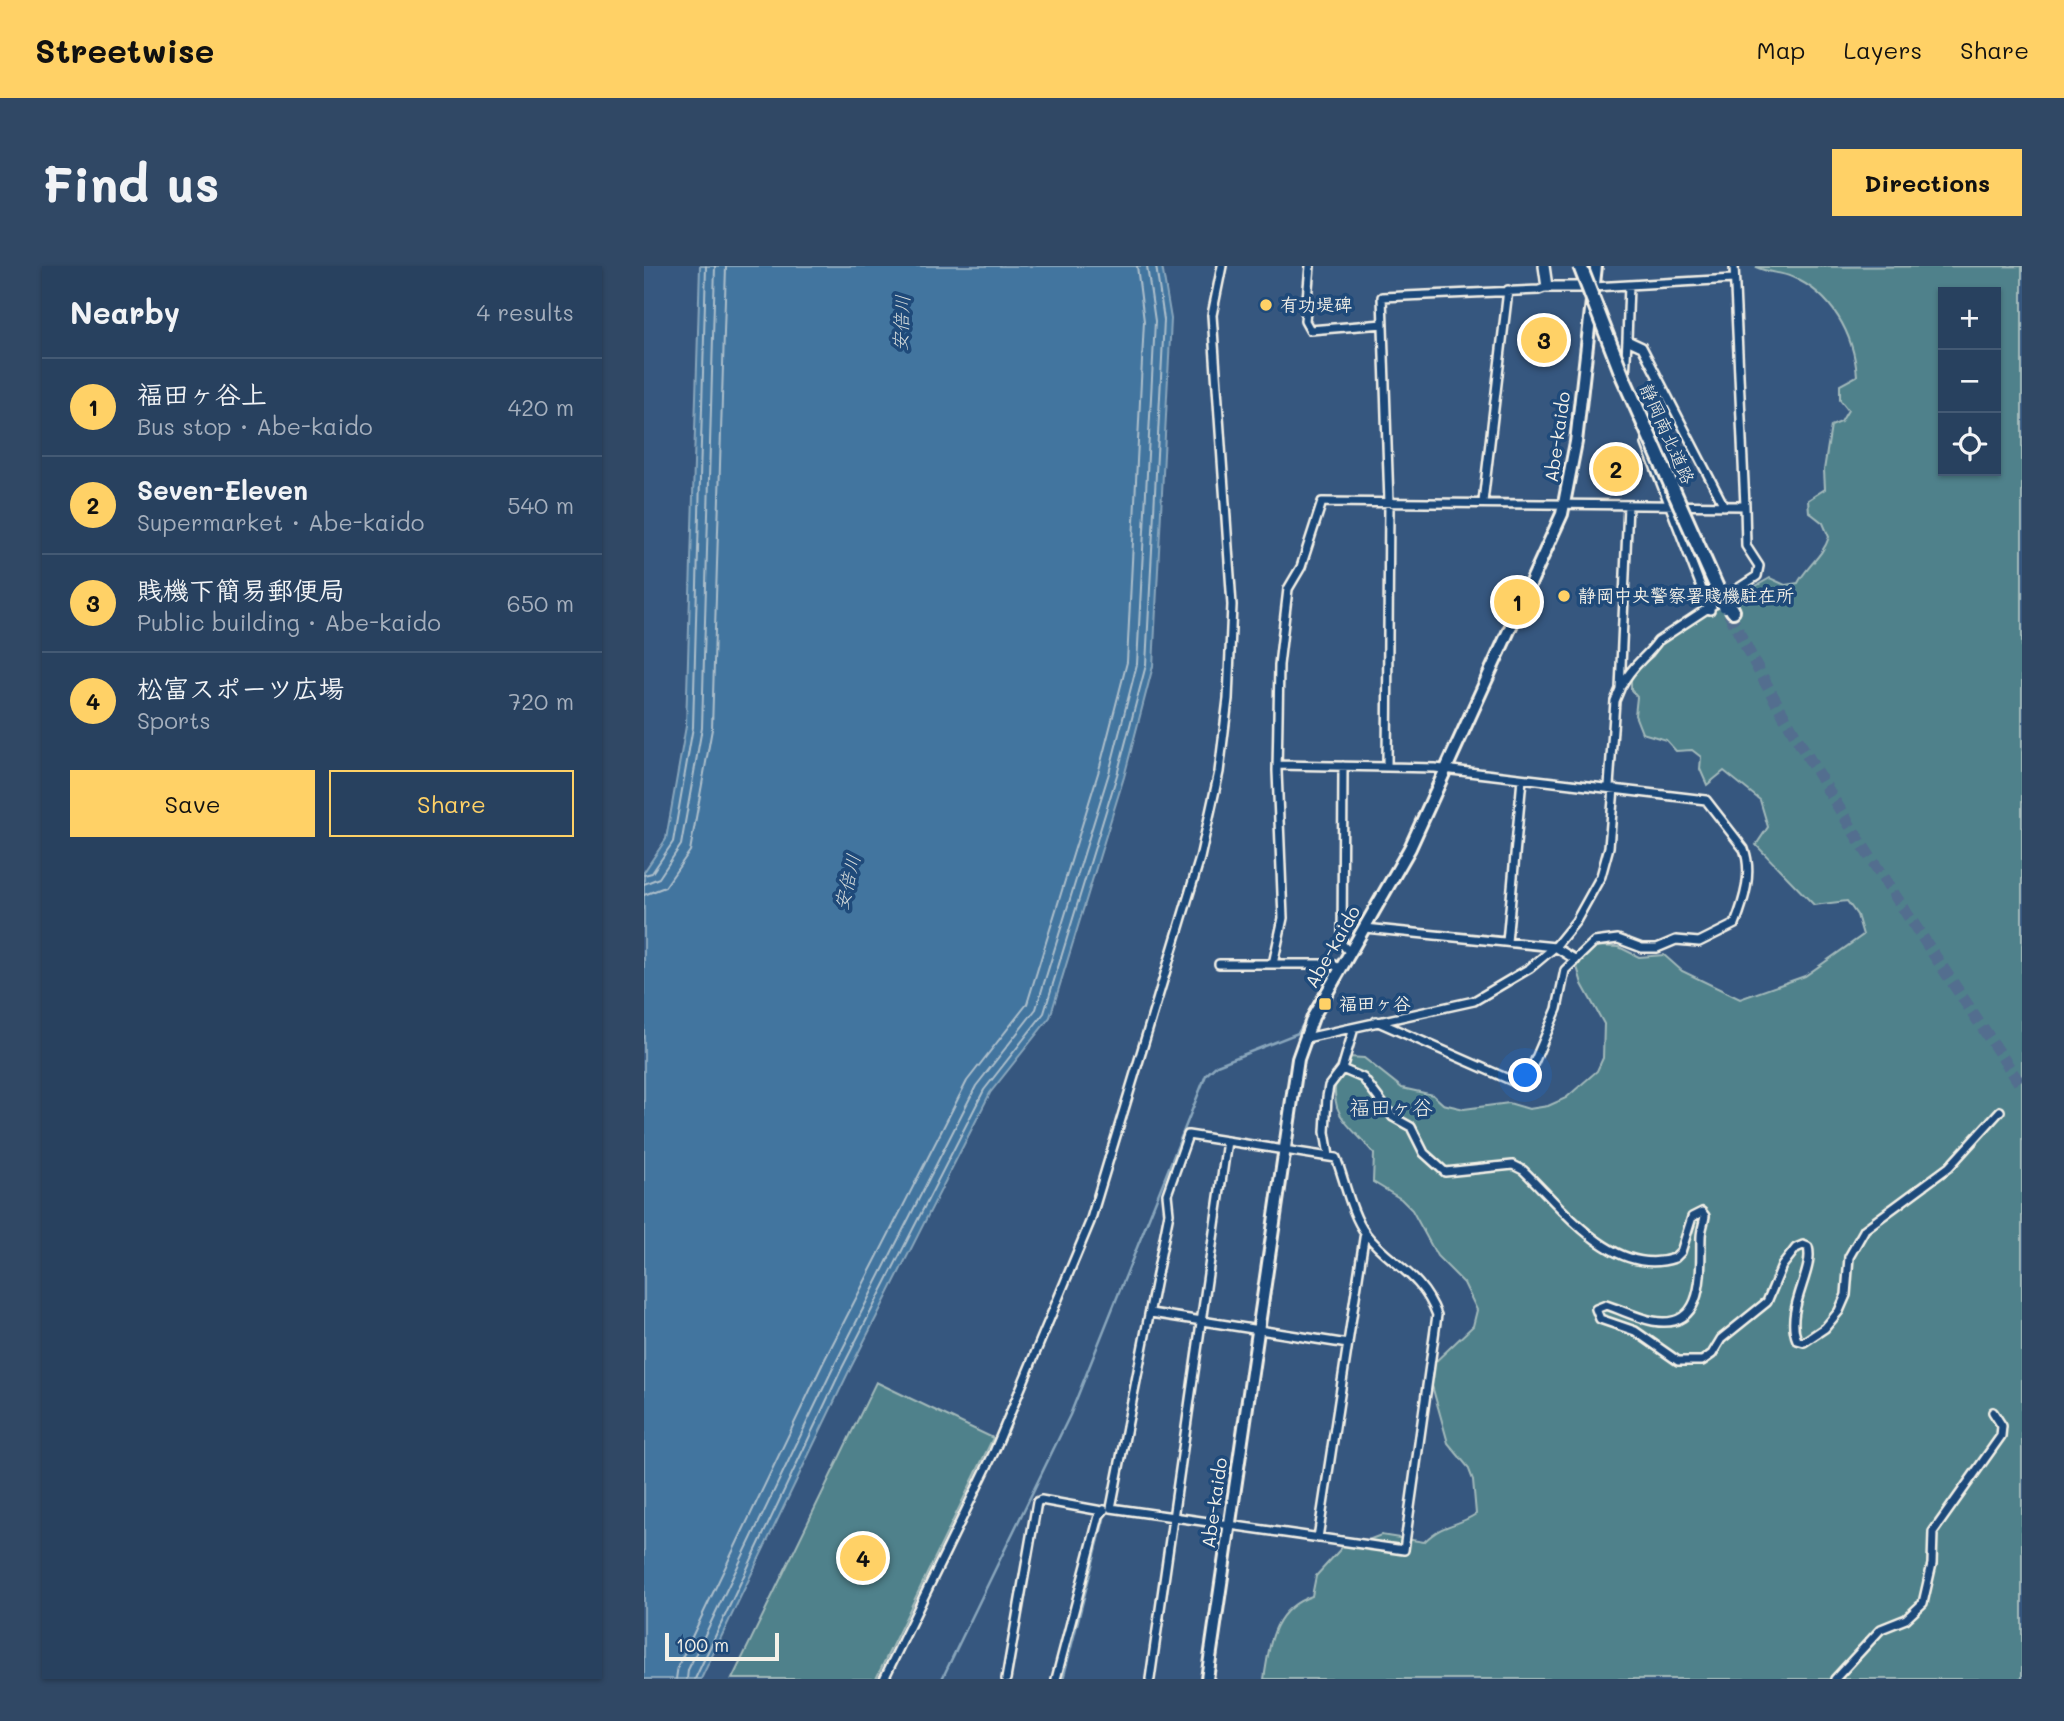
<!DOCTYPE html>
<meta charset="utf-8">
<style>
body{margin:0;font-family:Mali,"Klee One",sans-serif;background:#304865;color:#f1f3f6}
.controls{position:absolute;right:21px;top:21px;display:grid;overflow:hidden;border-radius:0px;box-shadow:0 2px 5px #0004}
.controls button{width:63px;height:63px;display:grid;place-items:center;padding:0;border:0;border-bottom:2px solid #445a74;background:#28415f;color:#f1f3f6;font:35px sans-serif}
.scale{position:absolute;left:21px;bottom:18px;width:114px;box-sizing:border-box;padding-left:7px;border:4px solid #f4f1e8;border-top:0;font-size:19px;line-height:24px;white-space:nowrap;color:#f4f1e8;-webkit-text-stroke:5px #1f4a7a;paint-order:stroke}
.you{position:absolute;left:882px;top:810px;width:24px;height:24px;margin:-18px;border:5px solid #fff;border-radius:50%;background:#1a73e8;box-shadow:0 0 0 10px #1a73e833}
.badge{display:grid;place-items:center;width:46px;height:46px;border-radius:50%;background:#ffd166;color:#111;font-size:23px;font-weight:700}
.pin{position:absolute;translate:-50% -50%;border:4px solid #fff;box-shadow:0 2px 7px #0006}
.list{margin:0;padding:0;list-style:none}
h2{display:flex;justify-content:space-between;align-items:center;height:91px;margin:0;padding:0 28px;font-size:30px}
h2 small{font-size:23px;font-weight:400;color:#a5afbd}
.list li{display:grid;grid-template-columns:46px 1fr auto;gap:21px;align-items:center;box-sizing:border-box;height:98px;padding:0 28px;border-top:2px solid #445a74}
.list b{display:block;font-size:26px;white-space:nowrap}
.list p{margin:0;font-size:23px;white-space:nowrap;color:#a5afbd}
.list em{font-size:23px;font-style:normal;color:#a5afbd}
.actions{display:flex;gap:14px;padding:21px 28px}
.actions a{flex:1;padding:16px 0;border:2px solid #ffd166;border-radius:0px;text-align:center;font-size:24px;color:#ffd166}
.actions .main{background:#ffd166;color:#111}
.icon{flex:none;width:38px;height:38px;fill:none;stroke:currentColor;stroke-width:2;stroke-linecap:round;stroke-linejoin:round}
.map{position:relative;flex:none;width:1378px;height:1413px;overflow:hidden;border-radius:0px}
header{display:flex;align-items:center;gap:42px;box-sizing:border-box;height:98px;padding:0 35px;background:#ffd166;color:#111}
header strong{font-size:33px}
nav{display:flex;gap:38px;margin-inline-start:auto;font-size:24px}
.intro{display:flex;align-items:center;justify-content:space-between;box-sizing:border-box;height:168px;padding:0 42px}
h1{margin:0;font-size:49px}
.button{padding:18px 32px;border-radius:0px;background:#ffd166;color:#111;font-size:24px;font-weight:700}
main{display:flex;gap:42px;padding:0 42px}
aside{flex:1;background:#28415f;border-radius:0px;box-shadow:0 2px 5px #0004}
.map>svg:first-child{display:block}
</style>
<header>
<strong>Streetwise</strong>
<nav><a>Map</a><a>Layers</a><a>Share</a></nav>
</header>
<div class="intro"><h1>Find us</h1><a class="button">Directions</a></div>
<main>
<aside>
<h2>Nearby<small>4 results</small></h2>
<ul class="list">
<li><span class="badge">1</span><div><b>福田ヶ谷上</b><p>Bus stop · Abe-kaido</p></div><em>420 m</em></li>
<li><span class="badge">2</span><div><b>Seven-Eleven</b><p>Supermarket · Abe-kaido</p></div><em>540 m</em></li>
<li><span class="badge">3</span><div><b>賎機下簡易郵便局</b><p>Public building · Abe-kaido</p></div><em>650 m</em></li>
<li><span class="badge">4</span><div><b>松富スポーツ広場</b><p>Sports</p></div><em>720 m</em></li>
</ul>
<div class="actions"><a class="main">Save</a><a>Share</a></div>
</aside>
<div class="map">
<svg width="1378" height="1413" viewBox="0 0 1378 1413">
<rect width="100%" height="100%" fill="#36577f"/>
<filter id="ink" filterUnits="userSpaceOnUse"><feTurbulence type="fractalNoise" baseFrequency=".0143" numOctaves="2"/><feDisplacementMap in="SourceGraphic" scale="14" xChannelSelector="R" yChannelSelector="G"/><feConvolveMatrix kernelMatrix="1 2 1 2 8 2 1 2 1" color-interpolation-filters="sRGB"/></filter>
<g filter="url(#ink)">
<path fill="#50818b" stroke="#a2b9ba" stroke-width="2" fill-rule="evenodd" d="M1378,0V1413H620C626,1376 629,1343 668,1330L672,1310L702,1277L719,1276L737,1269L780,1276C801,1256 810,1262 832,1248L829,1214L824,1201L804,1177L787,1116L790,1097L829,1060L833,1044L820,1017L793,990L768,944L757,933L729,916L730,888C701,852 682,851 695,797L705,791L720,792L758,822L789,829L799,838L820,843L865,837L885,843L904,840L922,832L953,805L959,792L960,758L938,718L932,697L952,680L975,681L995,691L1020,689L1038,705L1096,733L1161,710L1219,669L1213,649L1203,635L1170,639L1112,579L1124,561L1116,534L1080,505L1063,519L1056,503L1057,491L1048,484L1032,485L1022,474L998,467L991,449L993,431L987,424V407L1009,390L1018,377L1033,365L1126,312L1141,319L1154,317C1163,300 1179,290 1185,271L1179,257L1165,246L1164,234L1181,223L1180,204L1187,160L1197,156L1204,144L1196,134V119L1213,110C1210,68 1188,28 1148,11C1136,6 1124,7 1112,1ZM1299,26H1352V205H1299Z
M232,1116L349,1172L232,1413H88Z"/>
<path fill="#42749f" stroke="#89a6bc" stroke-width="2" d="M56,0H518L527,53L509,400L480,511L406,751L346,827L204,1107L57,1413H0V606L22,573L42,460Z"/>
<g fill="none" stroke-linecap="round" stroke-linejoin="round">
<path stroke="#adbfcb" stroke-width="2" d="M0,609L8,607L29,576L49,461L62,0
M0,618L15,612L37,579L58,462L71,0
M0,629L21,621L46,585L68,463L82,0
M32,1413L34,1400L180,1095L323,815L383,738L455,504L483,396L500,55L493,0
M43,1413L44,1404L190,1100L332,820L392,743L465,507L493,398L511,55L503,0
M51,1413L197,1104L340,824L400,747L473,509L502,399L520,54L512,0"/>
<path stroke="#89a6bc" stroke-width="2.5" d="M848,390L914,243
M298,1413L426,1149L562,809L573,799L654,767L740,617
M419,1413L460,1253"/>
<path stroke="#526e8f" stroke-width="12" stroke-dasharray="12 6" stroke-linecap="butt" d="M1085,347C1168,514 1276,666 1378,821"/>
<g stroke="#f4f1e8" stroke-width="12">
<path id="minor" d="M666,0L661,55L666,64L739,58
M985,19L983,74L998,81L1080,240
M950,21L1089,13
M981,111L983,74
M1002,178L1066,344
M839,236L864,24
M978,419C988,399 1002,392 1014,375L1113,310L1115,300L1102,280L1101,240
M633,499L743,501
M699,500L698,678L706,687
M965,520L971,435L976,423L984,239
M721,662L911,681L932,694
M863,676L878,513
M575,698H688L697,703
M629,698L639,652L633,505L635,399L644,323L657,301L678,236L1101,240L1090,0
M732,755L880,820L913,743L921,704L950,676L974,673L998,682H1013L1032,674L1055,676L1091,658C1100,635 1109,607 1100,583L1062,534L791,502L743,501L745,237L738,31L895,24L903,21
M662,772L830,735L886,702L911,681L932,655L957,610L965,581L970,522
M698,803L719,812L749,851L767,861L780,887L801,906L869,899L879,904C918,941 969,1013 1031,992L1037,986L1048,951L1058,946L1061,950C1060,957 1057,964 1057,971C1056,1003 1063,1065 1009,1055C993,1052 978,1044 962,1039L952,1043L956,1053L991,1065L1034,1095H1058L1068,1088L1077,1073L1123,1036L1138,1000L1152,982L1159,979L1164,981C1171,1005 1140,1043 1153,1074L1160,1076L1181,1062L1195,1045L1202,1029L1205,991L1221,963L1305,901L1356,845
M544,869L692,892C701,915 707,948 722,968C746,999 777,1006 793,1049L760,1284L467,1242L525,947L523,928Z
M685,890L681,866L683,831L685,820L698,803L710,762
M507,1047L704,1078
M674,1272L721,966
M240,1413L350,1186L446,956L556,592L575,506L584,433L588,339L568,49L578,0
M362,1413L393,1236L397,1234L458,1245
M412,1413L455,1250L460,1244
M506,1413L583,875
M1191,1413L1237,1363L1262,1353L1279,1337L1288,1298L1289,1266L1357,1170L1358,1160L1349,1146"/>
</g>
<g stroke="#f4f1e8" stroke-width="14">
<path id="tertiary" d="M900,0L903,21H950"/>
</g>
<g stroke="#f4f1e8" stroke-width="16">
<path id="primary" d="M563,1413L654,793L669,751L766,582L918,248L932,176L952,0"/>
</g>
<g stroke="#f4f1e8" stroke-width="18">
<path id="motorway" d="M1085,338L1089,345"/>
</g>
<use href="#minor" stroke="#1f4a7a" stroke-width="7"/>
<use href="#tertiary" stroke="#1f4a7a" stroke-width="9"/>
<use href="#primary" stroke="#1f4a7a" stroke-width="10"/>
<use href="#motorway" stroke="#1f4a7a" stroke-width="12"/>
<g stroke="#f4f1e8" stroke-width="18" stroke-linecap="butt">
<path id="motorway-bridge" d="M936,0L979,111L1081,340"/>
</g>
<use href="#motorway-bridge" stroke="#1f4a7a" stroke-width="12"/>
</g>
</g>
<g fill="#ffd166" stroke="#1f4a7a" stroke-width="2.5">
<circle cx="622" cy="39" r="7"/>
<circle cx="920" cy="330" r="7"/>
<rect x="674" y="731" width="14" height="14" rx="3.5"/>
</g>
<g text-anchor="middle" stroke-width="7" stroke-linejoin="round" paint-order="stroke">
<g font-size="18" font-weight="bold" fill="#f4f1e8" stroke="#1f4a7a" text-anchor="start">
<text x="636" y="45">有功堤碑</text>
<text x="934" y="336">静岡中央警察署賤機駐在所</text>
<text x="695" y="744">福田ヶ谷</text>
</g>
<g font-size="18" fill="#f4f1e8" stroke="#1f4a7a">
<text transform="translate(1023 168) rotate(66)" y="6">静岡南北道路</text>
<text transform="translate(914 171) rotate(-82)" y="6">Abe-kaido</text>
<text transform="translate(689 681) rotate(-60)" y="6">Abe-kaido</text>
<text transform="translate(571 1237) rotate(-82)" y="6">Abe-kaido</text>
</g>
<g font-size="19" font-style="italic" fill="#d9dedd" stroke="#1f4a7a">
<text transform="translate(257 57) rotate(-87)" y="7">安倍川</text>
<text transform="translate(203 616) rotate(-76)" y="7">安倍川</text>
</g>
<g font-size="21" fill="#f4f1e8" stroke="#1f4a7a">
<text x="747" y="849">福田ヶ谷</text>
</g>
</g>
</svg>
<div class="controls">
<button>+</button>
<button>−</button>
<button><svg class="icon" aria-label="locate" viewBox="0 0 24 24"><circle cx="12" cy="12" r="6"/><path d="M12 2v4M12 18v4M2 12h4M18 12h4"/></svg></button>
</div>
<div class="scale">100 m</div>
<div class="you"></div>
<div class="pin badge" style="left:873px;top:336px">1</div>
<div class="pin badge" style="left:972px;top:203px">2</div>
<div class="pin badge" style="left:900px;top:74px">3</div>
<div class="pin badge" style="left:219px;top:1292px">4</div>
</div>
</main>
